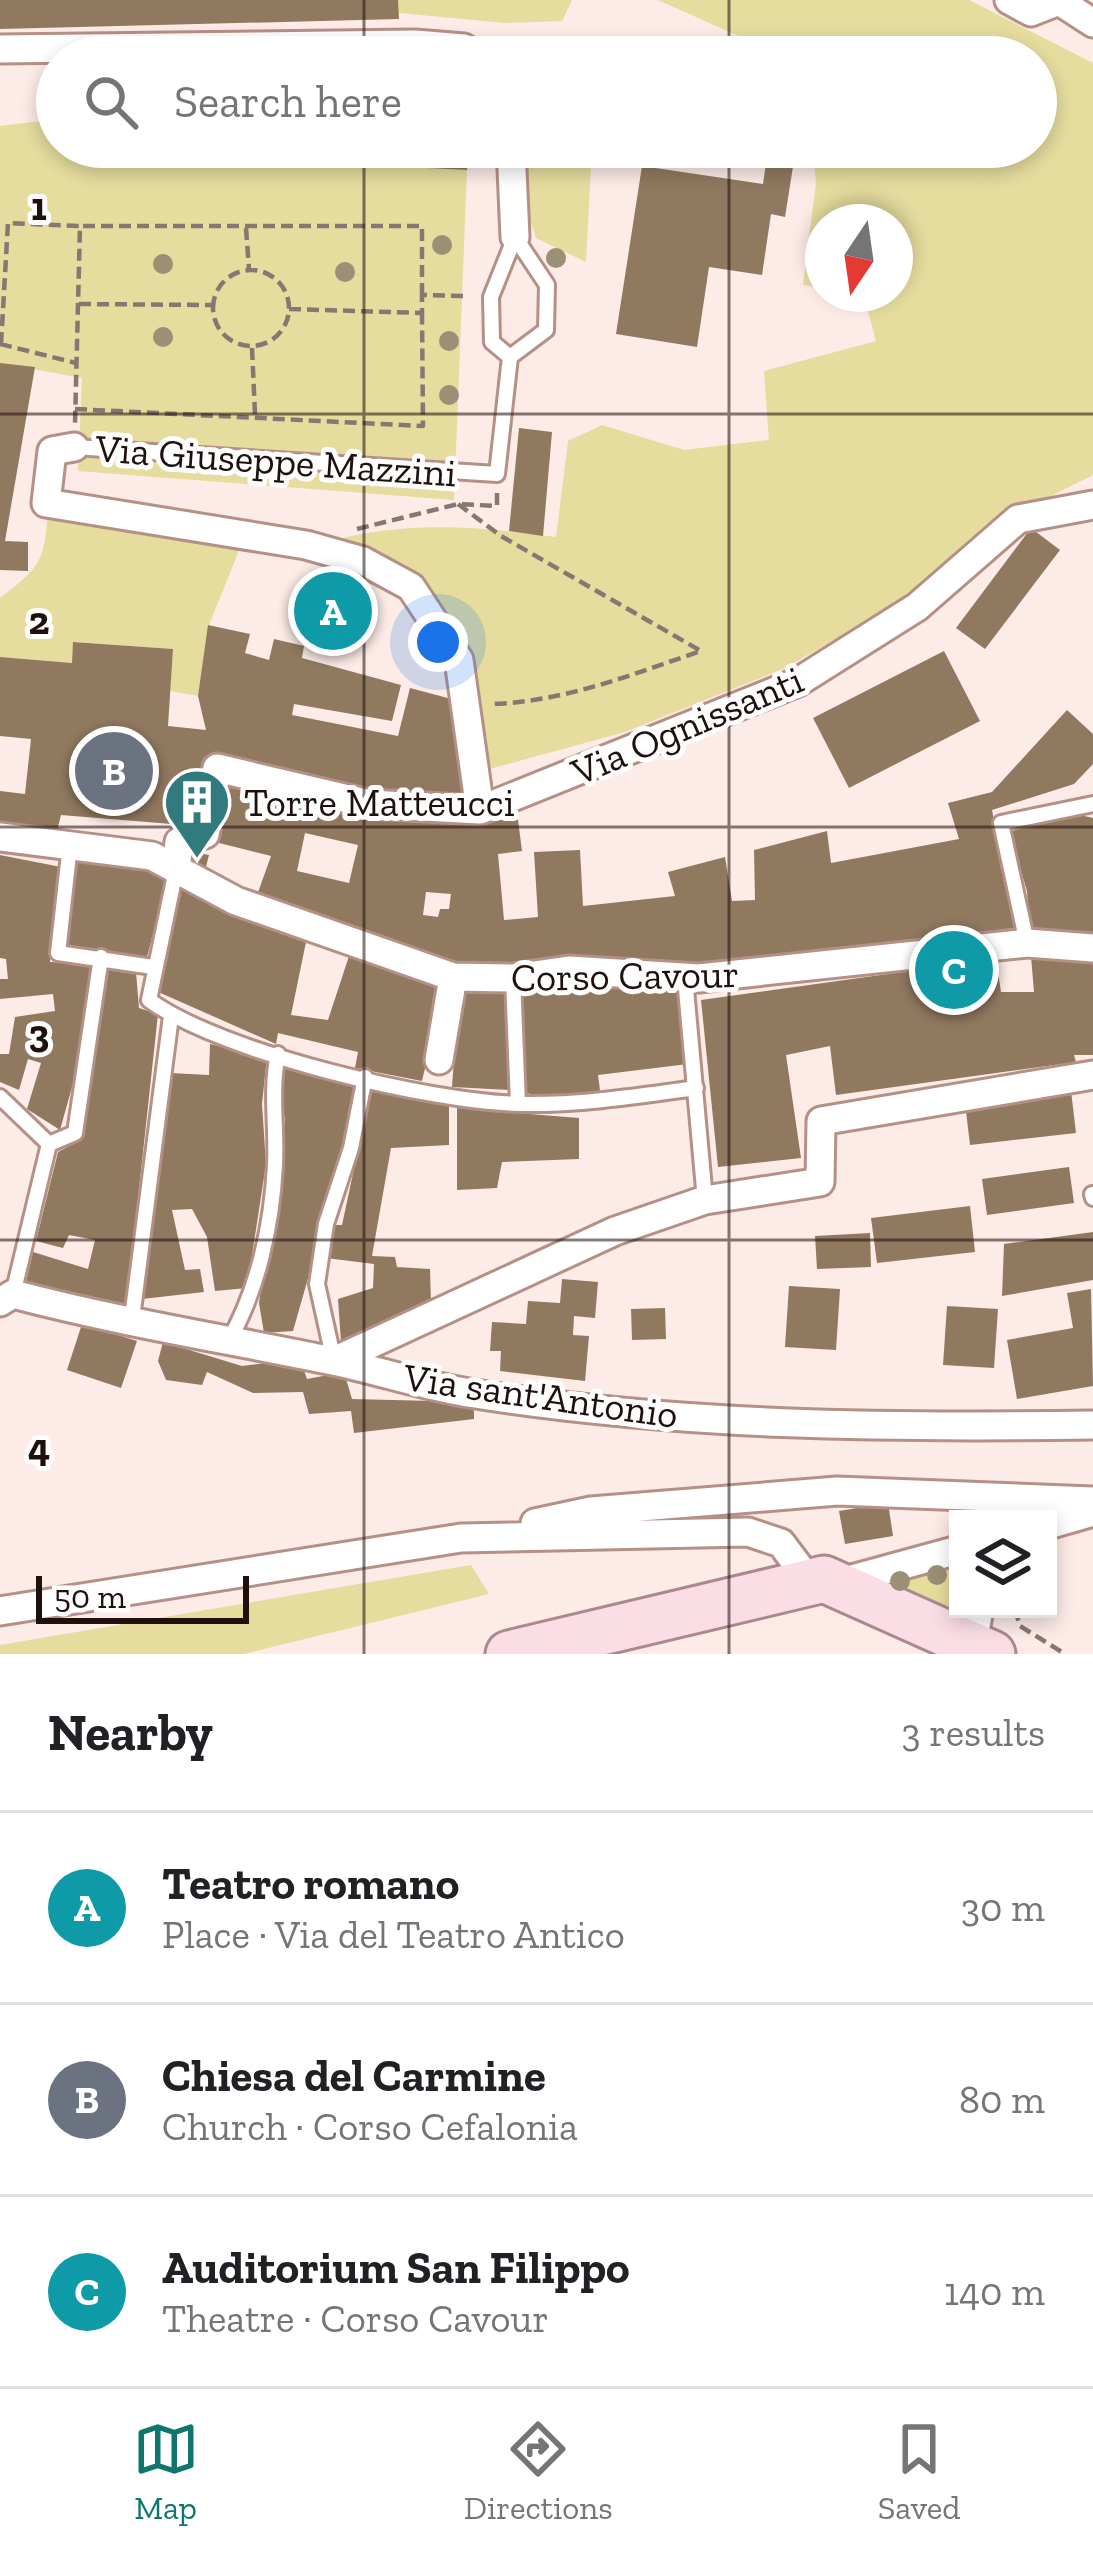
<!DOCTYPE html>
<meta charset="utf-8">
<style>
body{margin:0;font-family:"Zilla Slab",serif;background:#f6f6f6;color:#202124}
.controls{position:absolute;right:36px;bottom:36px;display:grid;overflow:hidden;border-radius:0px;box-shadow:0 6px 18px #0003}
.controls button{width:108px;height:108px;display:grid;place-items:center;padding:0;border:0;border-bottom:3px solid #e0e0e0;background:#fff;color:#202124;font:60px sans-serif}
.compass{position:absolute;left:805px;top:204px;width:108px;height:108px;border-radius:50%;background:#fff;box-shadow:0 6px 18px #0003;rotate:193deg}
.scale{position:absolute;left:36px;bottom:30px;width:213px;box-sizing:border-box;padding-left:12px;border:6px solid #1e110d;border-top:0;font-size:33px;line-height:42px;white-space:nowrap;color:#1e110d;-webkit-text-stroke:9px #fdfdfd;paint-order:stroke}
.you{position:absolute;left:438px;top:642px;width:42px;height:42px;margin:-30px;border:9px solid #fff;border-radius:50%;background:#1a73e8;box-shadow:0 0 0 18px #1a73e833}
.badge{display:grid;place-items:center;width:78px;height:78px;border-radius:50%;background:#0f766e;color:#fff;font-size:39px;font-weight:700}
.pin{position:absolute;translate:-50% -50%;border:6px solid #fff;box-shadow:0 3px 12px #0006}
.list{margin:0;padding:0;list-style:none}
h2{display:flex;justify-content:space-between;align-items:center;height:156px;margin:0;padding:0 48px;font-size:51px}
h2 small{font-size:39px;font-weight:400;color:#757577}
.list li{display:grid;grid-template-columns:78px 1fr auto;gap:36px;align-items:center;box-sizing:border-box;height:192px;padding:0 48px;border-top:3px solid #e0e0e0}
.list b{display:block;font-size:45px;white-space:nowrap}
.list p{margin:0;font-size:39px;white-space:nowrap;color:#757577}
.list em{font-size:39px;font-style:normal;color:#757577}
.icon{flex:none;width:66px;height:66px;fill:none;stroke:currentColor;stroke-width:2;stroke-linecap:round;stroke-linejoin:round}
.map{position:relative;flex:none;width:1093px;height:1654px;overflow:hidden}
.search{position:absolute;background:#fff;box-shadow:0 6px 18px #0003;left:36px;right:36px;top:36px;height:132px;display:flex;align-items:center;gap:30px;box-sizing:border-box;padding:0 42px;border-radius:66px;color:#757577;font-size:45px}
.sheet{height:732px;background:#fff}
nav{display:flex;justify-content:space-around;align-items:center;box-sizing:border-box;height:168px;border-top:3px solid #e0e0e0;background:#fff;font-size:33px;color:#757577}
nav a{display:grid;justify-items:center;gap:6px}
nav .on{color:#0f766e}
.map>svg:first-child{display:block}
</style>
<div class="map">
<svg width="1093" height="1654" viewBox="0 0 1093 1654">
<rect width="100%" height="100%" fill="#fcebe7"/>
<path fill="#e5dc9e" d="M368,0H572L562,21L505,23L368,10Z
M658,0H969L1093,63V475L1003,520L908,598L783,669L625,732L486,770L444,621L323,543C404,520 475,526 556,537L568,441L602,425L684,450L769,440L764,371L876,341L863,294H895V222H823V288L803,285L816,183L813,147H1036V57H785Z
M57,119V147L467,170L454,500L78,471L82,378L0,363V126Z
M526,147H592L586,262L536,238L527,212Z
M48,508L244,538L209,625L198,696L170,691L173,649L74,642L72,663L0,657V598C41,567 45,561 48,508Z
M471,1565L489,1594L244,1654H0V1645Z
M958,1566V1609H965L964,1614L873,1580Z"/>
<path fill="#917960" fill-rule="evenodd" d="M0,0H398L399,19L0,29Z
M367,147H469L467,170L387,166Z
M768,149L795,154L785,217L771,214L762,275L709,267L697,347L616,334L642,166L763,184Z
M0,363L35,367L5,541L28,542V571L0,570Z
M519,428L552,432L543,536L509,531Z
M1031,528L1060,550L985,649L956,628Z
M208,625L250,634L245,653L269,660L274,639L304,646L302,658L401,685L392,721L294,704L292,715L398,736L410,688L463,702L467,802L390,796L204,757L196,826L61,815L57,831L0,826V791L25,794L31,739L0,736V657L72,663L73,642L173,649L168,726L206,730L198,696Z
M944,651L980,721L849,788L813,718Z
M1067,710L1093,734V764L1074,784L992,810L1015,928L674,970L455,964L256,898L271,856L215,842L230,780L479,821L517,812L522,851L498,854L504,920L538,917L534,852L580,850L583,906L675,896L668,872L725,857L732,901L755,900L754,850L827,831L831,863L959,839L948,803L992,792ZM305,833L358,845L349,883L297,871ZM426,892L451,894L449,909H440L438,917L423,915Z
M1071,813L1093,818V936L1030,931L1027,891L1009,832Z
M188,851L209,855L204,875L186,867Z
M0,855L61,867L50,962L92,965L86,1037L60,1130L27,1109L41,1063L28,1059L19,1090L0,1082V1054H9L15,1017L55,1011L53,994L0,999V979H8L6,959L0,958Z
M75,858L169,873L147,957L65,951Z
M180,888L306,942L291,1015L328,1020L350,953L444,987L422,1081L355,1068L358,1052L278,1033L276,1044L156,991Z
M1031,956L1093,960V1055H1074L1076,1062L836,1095L830,1046L786,1055L801,1158L718,1167L701,1000L996,959L1001,992H1034Z
M107,968L136,972L139,1008L158,1014L126,1309L26,1282L33,1252L88,1269L95,1240L69,1235L63,1248L36,1241L58,1152L82,1139Z
M581,974L681,992L688,1064L598,1075L601,1098L558,1100L526,1093L520,987Z
M459,990H506L511,1090L452,1087Z
M210,1044L267,1057L262,1104L266,1164L247,1288L215,1291L207,1237L192,1209L172,1210L185,1270L200,1269L204,1292L142,1299L170,1073L209,1075Z
M286,1063L356,1083L345,1149L293,1331L264,1333L259,1303L285,1120L280,1088Z
M1070,1082L1076,1133L970,1145L964,1094Z
M371,1089L449,1106V1145L391,1148L372,1256L395,1257L397,1267L430,1269L431,1303L391,1325L341,1342L338,1299L373,1288L374,1264L326,1258L330,1225H342Z
M457,1108L579,1118V1159L502,1162L497,1188L457,1190Z
M1069,1167L1074,1203L987,1215L982,1179Z
M970,1206L975,1252L877,1263L871,1218Z
M1093,1232V1280L1002,1296L1004,1244Z
M870,1233L871,1267L817,1269L815,1236Z
M562,1279L598,1282L595,1318L574,1316L573,1335L589,1336L585,1381L500,1371L501,1351H490L492,1322L526,1324L528,1301L560,1303Z
M789,1286L840,1289L836,1350L785,1347Z
M1091,1289L1093,1386L1017,1399L1007,1340L1073,1328L1067,1293Z
M947,1306L998,1309L994,1368L943,1365Z
M665,1308L666,1339L632,1340L631,1309Z
M82,1324L137,1341L121,1388L67,1370Z
M163,1342L242,1366L300,1359L307,1379L344,1372L352,1399L474,1402V1419L354,1433L351,1411L309,1414L303,1392L253,1393L207,1372L202,1385L166,1380L158,1361Z
M888,1503L893,1536L845,1544L839,1511Z"/>
<g fill="none" stroke-linecap="round" stroke-linejoin="round">
<g stroke="#b59087" stroke-width="20">
<path id="lane" d="M510,357L546,330L547,285L515,237
M510,357L492,342L491,297L515,237
M74,447L497,474L510,357
M70,845L58,953L153,967
M176,870L149,1000C222,1053 430,1102 521,1104C580,1105 638,1096 696,1088
M1027,943L1001,823L1093,804
M513,978L518,1104
M685,978L705,1200
M0,1097L49,1144
M1092,1194L1093,1198
M13,1294L49,1144L75,1133L101,957
M131,1326L171,1016
M228,1342C258,1290 272,1225 275,1164C277,1126 270,1092 278,1054
M334,1361L317,1284L326,1224L351,1148L365,1077"/>
</g>
<g stroke="#b59087" stroke-width="33">
<path id="street" d="M1009,0L1031,12L1059,1
M1059,1L1093,23
M0,49L415,44L464,48L477,57
M511,147L515,237
M74,447L52,451L46,503L306,545L363,561L411,587L459,660L480,810
M0,837L152,856L236,901L453,977L513,978L569,970L699,978L1027,943L1093,948
M176,870L179,842L205,834L217,768L369,804L480,810L798,682L917,607L1018,519L1093,505
M439,1060L453,977
M0,1302L13,1294C119,1322 226,1339 333,1361C381,1371 427,1387 475,1394C678,1426 888,1428 1093,1425
M334,1361L615,1231L705,1200L820,1182L821,1121L1093,1075
M535,1523L591,1511L837,1491L1093,1501
M1048,1525L1093,1512
M841,1582L958,1550
M0,1611L461,1538L748,1532L781,1543L808,1579
M973,1643L979,1609"/>
</g>
<g stroke="#ac888e" stroke-width="51">
<path id="primary" d="M509,1654L824,1579L992,1654"/>
</g>
<path stroke="#867773" stroke-width="4.5" stroke-dasharray="12 6" stroke-linecap="butt" d="M83,226H422V295
M246,228L249,269
M213 308a38 38 0 1 1 76 0a38 38 0 1 1-76 0Z
M79,304L211,305
M289,309L422,313V295L468,296
M0,344L76,363
M1,344L8,223L80,226L75,423
M252,348L255,414
M75,409L423,426L422,313
M458,504L501,536L701,651C633,674 564,702 491,704
M357,529L458,504L497,506V492
M1015,1609L1020,1626L1065,1654"/>
<use href="#lane" stroke="#fff" stroke-width="14"/>
<use href="#street" stroke="#fff" stroke-width="27"/>
<use href="#primary" stroke="#fbdee5" stroke-width="45"/>
</g>
<g fill="#9b8f76">
<circle cx="442" cy="245" r="10"/>
<circle cx="556" cy="258" r="10"/>
<circle cx="163" cy="264" r="10"/>
<circle cx="345" cy="272" r="10"/>
<circle cx="163" cy="337" r="10"/>
<circle cx="449" cy="341" r="10"/>
<circle cx="449" cy="395" r="10"/>
<circle cx="937" cy="1575" r="10"/>
<circle cx="900" cy="1581" r="10"/>
</g>
<path fill="none" stroke="#1e110d" stroke-width="3" stroke-opacity="0.55" d="M364,0V57M729,0V57M364,147V1654M729,147V1654M0,414H1093M0,827H1093M0,1240H1093"/>
<defs>
<g id="building-pin" transform="scale(3.45)"><path d="M0 17L-7.5 6A9.5 9.5 0 1 1 7.5 6Z" fill="#317a7e" stroke="#fdfdfd"/><path d="M-4-6H4V6H1V3H-1V6H-4ZM-2.5-4.3h1.7v1.8h-1.7ZM.8-4.3h1.7v1.8H.8ZM-2.5-1h1.7V.8h-1.7ZM.8-1h1.7V.8H.8Z" fill="#fff"/></g>
</defs>
<g fill-rule="evenodd">
<use href="#building-pin" x="197" y="802"/>
</g>
<g text-anchor="middle" stroke-width="10" stroke-linejoin="round" paint-order="stroke">
<g font-size="39" fill="#1e110d" stroke="#fdfdfd">
<text transform="translate(276 460) rotate(4)" y="14">Via Giuseppe Mazzini</text>
<text transform="translate(687 725) rotate(-23)" y="14">Via Ognissanti</text>
<text transform="translate(625 975) rotate(-1)" y="14">Corso Cavour</text>
<text transform="translate(541 1395) rotate(8)" y="14">Via sant'Antonio</text>
</g>
<g font-size="39" fill="#1e110d" stroke="#fdfdfd" text-anchor="start">
<text x="244" y="816">Torre Matteucci</text>
</g>
</g>
<g font-size="39" text-anchor="middle" font-weight="bold" fill="#1e110d" stroke="#fdfdfd" stroke-width="10" stroke-linejoin="round" paint-order="stroke">
<text x="39" y="220">1</text>
<text x="39" y="634">2</text>
<text x="39" y="1047">3</text>
<text x="39" y="1461">4</text>
</g>
</svg>
<div class="controls">
<button><svg class="icon" aria-label="layers" viewBox="0 0 24 24"><path d="M12 4l9 5-9 5-9-5zM3 14l9 5 9-5"/></svg></button>
</div>
<svg class="compass" viewBox="-18 -18 36 36"><path d="M0-13l5 13h-10z" fill="#e53935"/><path d="M0 13l5-13h-10z" fill="#757577"/></svg>
<div class="scale">50 m</div>
<div class="you"></div>
<div class="pin badge" style="left:333px;top:611px;background:#0f9aa8">A</div>
<div class="pin badge" style="left:114px;top:771px;background:#6b7280">B</div>
<div class="pin badge" style="left:954px;top:970px;background:#0f9aa8">C</div>
<div class="search"><svg class="icon" aria-label="search" viewBox="0 0 24 24"><circle cx="10" cy="10" r="6"/><path d="M15 15l6 6"/></svg>Search here</div>
</div>
<section class="sheet">
<h2>Nearby<small>3 results</small></h2>
<ul class="list">
<li><span class="badge" style="background:#0f9aa8">A</span><div><b>Teatro romano</b><p>Place · Via del Teatro Antico</p></div><em>30 m</em></li>
<li><span class="badge" style="background:#6b7280">B</span><div><b>Chiesa del Carmine</b><p>Church · Corso Cefalonia</p></div><em>80 m</em></li>
<li><span class="badge" style="background:#0f9aa8">C</span><div><b>Auditorium San Filippo</b><p>Theatre · Corso Cavour</p></div><em>140 m</em></li>
</ul>
</section>
<nav>
<a class="on"><svg class="icon" aria-label="map" viewBox="0 0 24 24"><path d="M3 6l6-2 6 2 6-2v14l-6 2-6-2-6 2zM9 4v14M15 6v14"/></svg>Map</a>
<a><svg class="icon" aria-label="directions" viewBox="0 0 24 24"><path d="M12 3l9 9-9 9-9-9zM9 14v-3h6M13 9l2 2-2 2"/></svg>Directions</a>
<a><svg class="icon" aria-label="saved" viewBox="0 0 24 24"><path d="M7 4h10v16l-5-4-5 4z"/></svg>Saved</a>
</nav>
